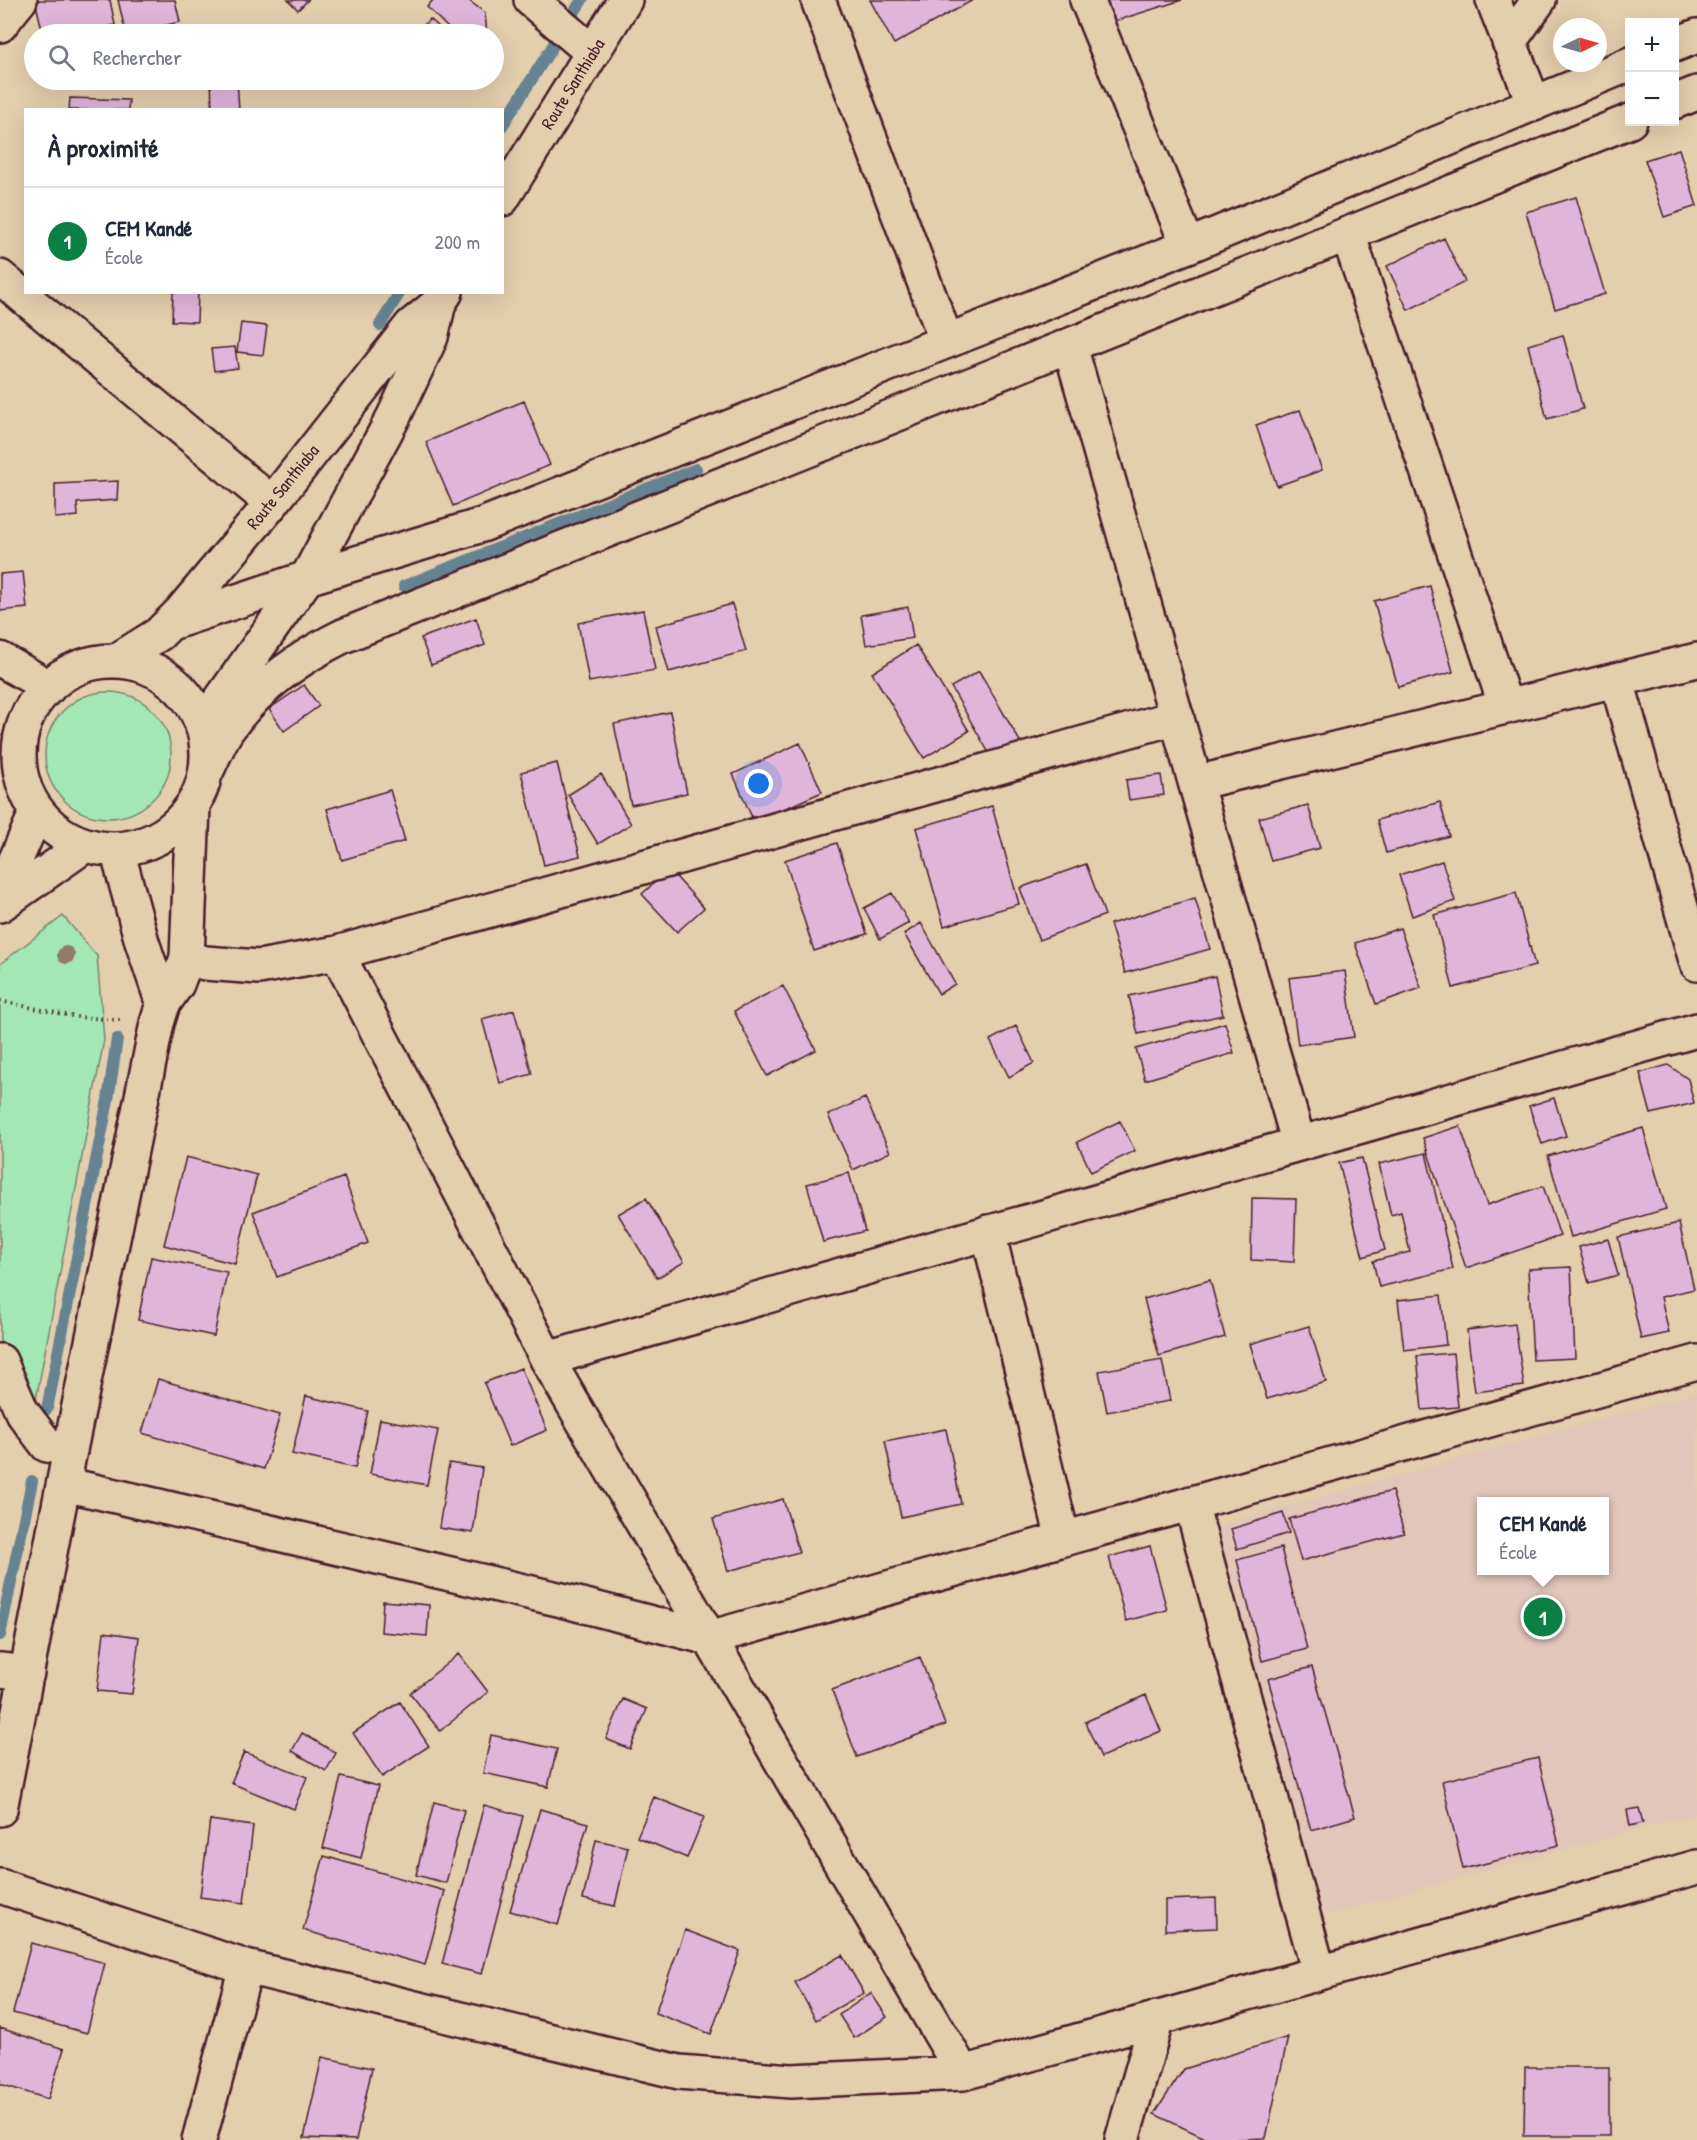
<!DOCTYPE html>
<html lang="fr">
<meta charset="utf-8">
<style>
body{margin:0;font-family:"Patrick Hand",sans-serif;background:#f6f6f7;color:#1f2937}
.controls{position:absolute;right:18px;top:18px;display:grid;overflow:hidden;border-radius:0px;box-shadow:0 6px 24px #0002}
.controls button{width:54px;height:54px;display:grid;place-items:center;padding:0;border:0;border-bottom:2px solid #e0e1e3;background:#fff;color:#1f2937;font:30px sans-serif}
.compass{position:absolute;left:1553px;top:18px;width:54px;height:54px;border-radius:50%;background:#fff;box-shadow:0 6px 24px #0002;rotate:85deg}
.you{position:absolute;left:759px;top:784px;width:21px;height:21px;margin:-15px;border:4px solid #fff;border-radius:50%;background:#1a73e8;box-shadow:0 0 0 9px #1a73e833}
.badge{display:grid;place-items:center;width:39px;height:39px;border-radius:50%;background:#0b8043;color:#fff;font-size:20px;font-weight:700}
.pin{position:absolute;translate:-50% -50%;border:3px solid #fff;box-shadow:0 2px 6px #0006}
.popup{position:absolute;left:1477px;top:1497px;width:132px;height:78px;box-sizing:border-box;display:grid;place-content:center;border-radius:0px;background:#fff;filter:drop-shadow(0 2px 4px #0005);font-size:20px;white-space:nowrap;color:#747a83}
.popup b{font-size:22px;color:#1f2937}
.popup::after{content:'';position:absolute;left:50%;top:100%;margin-left:-12px;border:12px solid transparent;border-top-color:#fff}
.list{margin:0;padding:0;list-style:none}
h2{display:flex;justify-content:space-between;align-items:center;height:78px;margin:0;padding:0 24px;font-size:26px}
h2 small{font-size:20px;font-weight:400;color:#747a83}
.list li{display:grid;grid-template-columns:39px 1fr auto;gap:18px;align-items:center;box-sizing:border-box;height:108px;padding:0 24px;border-top:2px solid #e0e1e3}
.list b{display:block;font-size:22px;white-space:nowrap}
.list p{margin:0;font-size:20px;white-space:nowrap;color:#747a83}
.list em{font-size:20px;font-style:normal;color:#747a83}
.icon{flex:none;width:33px;height:33px;fill:none;stroke:currentColor;stroke-width:2;stroke-linecap:round;stroke-linejoin:round}
.map{position:relative;flex:none;width:1697px;height:2140px;overflow:hidden}
.search{position:absolute;background:#fff;box-shadow:0 6px 24px #0002;left:24px;top:24px;width:480px;height:66px;display:flex;align-items:center;gap:15px;box-sizing:border-box;padding:0 21px;border-radius:33px;color:#747a83;font-size:22px}
.panel{position:absolute;background:#fff;box-shadow:0 6px 24px #0002;left:24px;top:108px;width:480px;height:186px;border-radius:0px}
.map>svg:first-child{display:block}
</style>
<div class="map">
<svg width="1697" height="2140" viewBox="0 0 1697 2140">
<rect width="100%" height="100%" fill="#e3cead"/>
<filter id="ink" filterUnits="userSpaceOnUse"><feTurbulence type="fractalNoise" baseFrequency=".0167" numOctaves="2"/><feDisplacementMap in="SourceGraphic" scale="12" xChannelSelector="R" yChannelSelector="G"/><feConvolveMatrix kernelMatrix="1 2 1 2 8 2 1 2 1" color-interpolation-filters="sRGB"/></filter>
<g filter="url(#ink)">
<path fill="#e2c6ba" fill-rule="evenodd" d="M1697,1393V1813L1324,1915L1217,1526ZM1482,1502H1604V1570H1482Z"/>
<path fill="#a3e8b4" stroke="#768470" stroke-width="1.5" d="M45 755a63 63 0 1 1 126 0a63 63 0 1 1-126 0Z
M63,916L97,956L104,1040L34,1410L0,1348V964Z"/>
<g fill="none" stroke-linecap="round" stroke-linejoin="round">
<path stroke="#668392" stroke-width="12" d="M502,126L582,0
M380,325L400,292
M404,586L696,469
M47,1409L108,1100L117,1039
M0,1635L32,1481"/>
</g>
<path fill="#dfb5da" stroke="#4a1f2b" stroke-width="1.5" d="M35,0H110L115,25L73,34H43Z
M118,0H175L180,22L126,34Z
M288,0H308L298,10Z
M433,0H468L485,13L487,34H454L427,7Z
M870,0H973L894,44Z
M1106,0H1182L1112,22Z
M430,19L447,34H415Z
M211,80H237L239,110H212Z
M399,80H418L409,89Z
M70,98L129,100L128,110H69Z
M1679,149L1697,206L1664,217L1645,160Z
M1576,197L1605,294L1555,309L1526,212Z
M1444,238L1465,282L1408,310L1387,266Z
M173,292H198L197,322L172,321Z
M241,323L267,326L263,355L237,352Z
M1563,335L1583,409L1547,419L1528,345Z
M235,347L238,368L214,371L211,349Z
M524,401L550,465L453,506L426,442Z
M1300,410L1322,470L1277,486L1256,425Z
M118,481L117,500L77,503L78,516L55,518V484Z
M23,572L27,608L0,611V574Z
M1430,586L1453,672L1398,687L1374,601Z
M732,604L746,651L669,672L656,626Z
M908,607L913,638L866,645L861,615Z
M643,610L655,670L589,682L578,623Z
M476,618L485,645L431,665L421,638Z
M916,645L969,731L924,758L872,673Z
M979,671L1021,743L993,760L951,687Z
M304,685L319,706L284,731L269,709Z
M670,712L687,793L631,805L614,724Z
M800,743L822,792L754,822L733,774Z
M557,763L580,856L544,865L521,772Z
M601,774L631,824L598,844L568,795Z
M1161,775L1164,795L1129,800L1126,780Z
M390,790L405,841L342,860L327,809Z
M1440,802L1449,836L1386,853L1377,820Z
M1308,805L1320,848L1271,861L1259,818Z
M992,806L1019,904L944,926L916,828Z
M837,843L867,934L814,951L785,860Z
M1442,861L1455,901L1412,916L1399,875Z
M1086,864L1105,915L1039,940L1020,888Z
M669,869L704,908L677,932L642,894Z
M892,893L909,923L880,939L864,908Z
M1516,893L1535,966L1453,988L1434,915Z
M1195,898L1210,949L1125,973L1110,924Z
M921,923L955,984L939,994L904,934Z
M1400,928L1421,988L1376,1004L1355,943Z
M1345,971L1354,1037L1298,1045L1289,978Z
M1215,976L1223,1015L1138,1034L1129,996Z
M783,986L816,1050L767,1076L734,1011Z
M514,1010L532,1074L500,1083L482,1019Z
M1225,1023L1234,1053L1145,1080L1136,1049Z
M1016,1026L1034,1063L1009,1077L990,1040Z
M1668,1065L1688,1079L1694,1103L1651,1114L1640,1073Z
M865,1098L890,1152L853,1170L828,1115Z
M1554,1098L1566,1136L1542,1144L1529,1106Z
M1120,1121L1135,1151L1091,1172L1077,1142Z
M1460,1126L1487,1205L1543,1186L1560,1236L1466,1268L1423,1138Z
M1643,1128L1666,1209L1571,1237L1548,1156Z
M1426,1153L1453,1269L1379,1287L1373,1261L1410,1252L1401,1212L1391,1215L1379,1164Z
M186,1157L257,1175L235,1264L164,1245Z
M1362,1158L1385,1250L1363,1257L1339,1163Z
M849,1173L865,1231L823,1242L807,1184Z
M344,1177L368,1243L277,1277L253,1212Z
M646,1198L684,1262L657,1278L618,1214Z
M1252,1198L1296,1199L1294,1262L1251,1260Z
M1679,1223L1694,1289L1661,1297L1669,1333L1641,1339L1618,1237Z
M1608,1239L1618,1275L1589,1283L1579,1247Z
M151,1257L227,1272L214,1336L138,1320Z
M1571,1267L1575,1358L1533,1360L1528,1269Z
M1210,1280L1225,1337L1159,1356L1144,1299Z
M1441,1295L1446,1345L1404,1350L1398,1300Z
M1515,1324L1524,1386L1475,1392L1467,1330Z
M1309,1326L1326,1382L1267,1399L1250,1344Z
M1453,1353L1458,1407L1422,1410L1417,1356Z
M1162,1360L1170,1401L1107,1412L1099,1371Z
M521,1368L547,1430L510,1446L484,1383Z
M158,1379L280,1415L264,1469L142,1433Z
M306,1396L368,1411L355,1468L292,1454Z
M380,1419L438,1430L427,1485L370,1474Z
M946,1429L961,1504L901,1517L885,1441Z
M449,1463L482,1468L473,1533L439,1528Z
M1392,1491L1404,1533L1301,1561L1289,1519Z
M783,1499L799,1552L728,1571L713,1519Z
M1283,1513L1289,1533L1237,1549L1231,1529Z
M1150,1546L1167,1610L1126,1621L1109,1557Z
M1281,1548L1307,1649L1262,1661L1237,1560Z
M383,1601L429,1605L427,1636L381,1632Z
M104,1632L139,1637L132,1694L97,1691Z
M459,1654L488,1692L440,1731L410,1693Z
M920,1657L945,1725L857,1757L832,1690Z
M1312,1667L1355,1817L1311,1830L1268,1679Z
M1146,1695L1161,1731L1101,1757L1085,1722Z
M623,1699L647,1709L630,1749L606,1739Z
M400,1702L429,1746L382,1777L353,1733Z
M302,1733L336,1753L326,1771L292,1751Z
M491,1735L557,1749L548,1787L483,1773Z
M244,1752L307,1777L294,1809L231,1783Z
M1538,1758L1559,1845L1463,1869L1442,1781Z
M341,1777L378,1786L361,1858L323,1848Z
M654,1797L704,1817L687,1858L637,1837Z
M434,1802L464,1810L446,1883L416,1875Z
M484,1805L523,1816L482,1974L442,1964Z
M1639,1808L1643,1823L1630,1826L1627,1810Z
M540,1809L588,1823L558,1925L510,1911Z
M210,1820L253,1826L244,1903L200,1897Z
M596,1840L628,1847L615,1906L583,1899Z
M324,1856L445,1891L425,1965L303,1930Z
M1216,1898L1217,1928L1165,1930V1900Z
M685,1930L740,1951L711,2034L655,2013Z
M31,1943L105,1963L87,2033L13,2013Z
M842,1955L864,1993L816,2020L795,1982Z
M871,1993L887,2017L854,2038L839,2015Z
M0,2028L64,2049L48,2099L0,2084Z
M1288,2037L1266,2138L1222,2140L1205,2138L1154,2114L1184,2069Z
M322,2057L372,2068L356,2140L304,2138Z
M1525,2067H1609V2136H1524Z"/>
<g fill="none" stroke-linecap="round" stroke-linejoin="round">
<g stroke="#4a1f2b" stroke-width="38">
<path id="street" d="M531,0L592,52
M818,0L946,340
M1087,0L1188,246
M1493,0L1534,104
M0,25L20,0
M1509,42L1539,0
M1348,234L1506,707
M0,277L272,503
M1070,346L1299,1144
M1617,681L1697,964
M1196,783L1697,660
M337,953L547,1359L963,2073
M187,958L205,963L259,967L337,953L1177,717
M988,1232L1063,1539
M547,1359L1697,1030
M0,1361L22,1412L47,1445L70,1450
M64,1484L562,1600L709,1638L1697,1362
M1191,1503L1319,1973
M0,1670L27,1673
M0,1886L246,1967L679,2072L791,2081L963,2073L1697,1867
M199,2140L246,1967
M1122,2140L1157,2018"/>
</g>
<g stroke="#4a1f2b" stroke-width="38">
<path id="secondary" d="M1674,45L1697,36
M1674,102L1697,93
M502,199L625,0
M171,623L307,578L482,525L1188,246L1630,64
M0,659L49,687
M19 755a94 94 0 1 1 188 0a94 94 0 1 1-188 0Z
M116,661L159,634L180,613L272,503L411,326L439,303
M202,726L307,578L394,416L431,337L439,303L446,292
M206,772C213,758 219,742 227,730C256,689 298,658 343,636L1630,121
M117,850L142,942L163,1004
M0,896L37,811
M0,905L84,846
M0,1809L70,1450L157,1023L163,1004L177,984L187,958L193,806"/>
</g>
<path stroke="#4a1f2b" stroke-width="4" stroke-dasharray="1.5 4.5" stroke-linecap="butt" d="M0,1001L76,1017L120,1020"/>
<use href="#street" stroke="#e3cead" stroke-width="33"/>
<use href="#secondary" stroke="#e3cead" stroke-width="33"/>
</g>
<circle fill="#94796d" cx="66" cy="955" r="9"/>
</g>
<g text-anchor="middle" stroke-width="4.5" stroke-linejoin="round" paint-order="stroke">
<g font-size="18" fill="#4a1f2b" stroke="#e3cead">
<text transform="translate(573 84) rotate(-58)" y="6">Route Santhiaba</text>
<text transform="translate(283 487) rotate(-51)" y="6">Route Santhiaba</text>
</g>
</g>
</svg>
<div class="controls">
<button>+</button>
<button>−</button>
</div>
<svg class="compass" viewBox="-18 -18 36 36"><path d="M0-13l5 13h-10z" fill="#e53935"/><path d="M0 13l5-13h-10z" fill="#747a83"/></svg>
<div class="you"></div>
<div class="pin badge" style="left:1543px;top:1617px">1</div>
<div class="popup"><b>CEM Kandé</b>École</div>
<div class="search"><svg class="icon" aria-label="search" viewBox="0 0 24 24"><circle cx="10" cy="10" r="6"/><path d="M15 15l6 6"/></svg>Rechercher</div>
<section class="panel">
<h2>À proximité<small></small></h2>
<ul class="list">
<li><span class="badge">1</span><div><b>CEM Kandé</b><p>École</p></div><em>200 m</em></li>
</ul>
</section>
</div>
